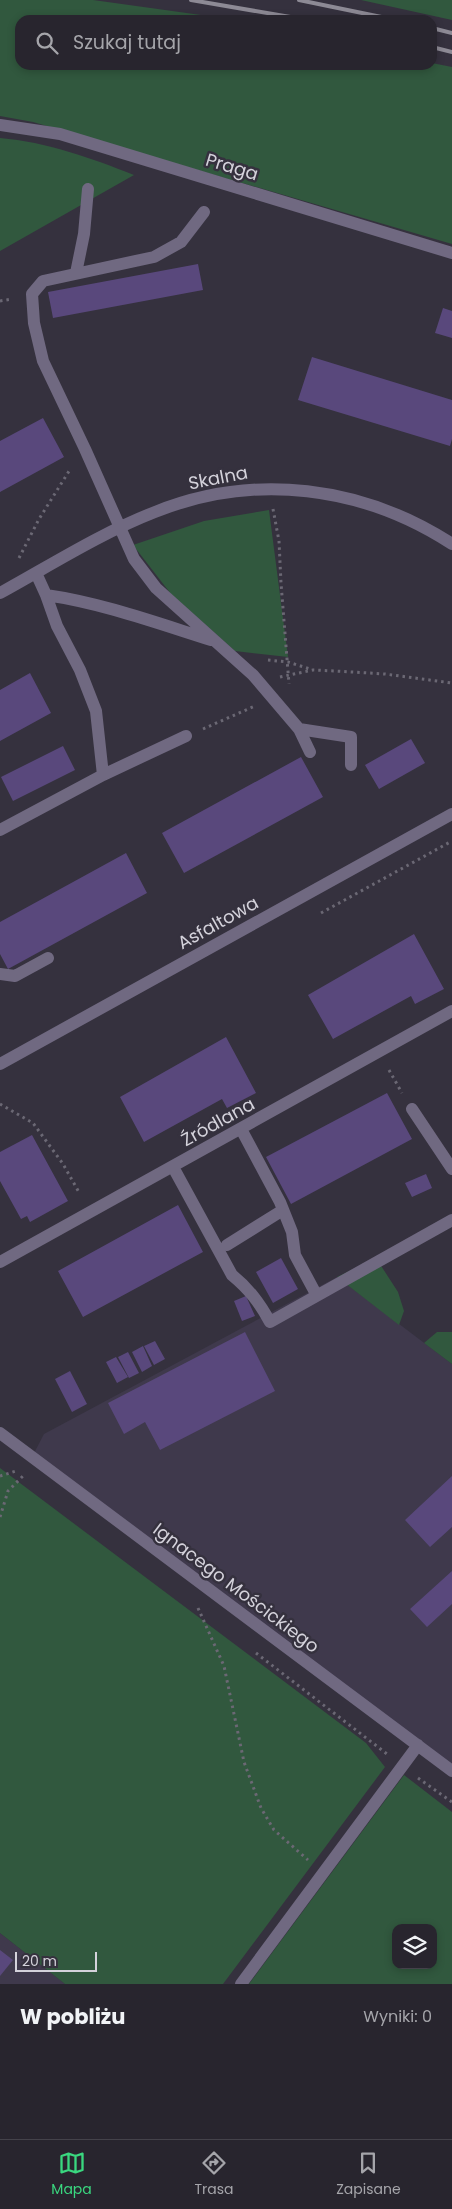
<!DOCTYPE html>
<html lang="pl">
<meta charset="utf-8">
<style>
body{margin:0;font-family:Poppins,sans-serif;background:#302d36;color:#f1f3f6}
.controls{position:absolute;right:15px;bottom:15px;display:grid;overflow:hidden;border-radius:10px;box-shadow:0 2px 8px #0003}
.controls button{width:45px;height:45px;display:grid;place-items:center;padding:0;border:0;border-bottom:1px solid #44424a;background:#28252e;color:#f1f3f6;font:25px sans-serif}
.scale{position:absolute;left:15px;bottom:12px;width:82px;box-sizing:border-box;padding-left:5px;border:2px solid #d4d2db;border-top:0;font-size:14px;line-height:18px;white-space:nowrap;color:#d4d2db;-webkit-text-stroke:4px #35313e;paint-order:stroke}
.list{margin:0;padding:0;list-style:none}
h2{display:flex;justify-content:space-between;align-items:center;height:65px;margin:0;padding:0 20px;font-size:21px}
h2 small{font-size:16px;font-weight:400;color:#a5a5aa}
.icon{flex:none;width:28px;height:28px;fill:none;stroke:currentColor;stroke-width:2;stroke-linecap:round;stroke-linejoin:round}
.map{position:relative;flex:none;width:452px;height:1984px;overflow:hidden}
.search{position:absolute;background:#28252e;box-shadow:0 2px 8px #0003;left:15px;right:15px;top:15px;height:55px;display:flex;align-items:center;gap:12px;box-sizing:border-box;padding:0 18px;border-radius:15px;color:#a5a5aa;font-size:19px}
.sheet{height:155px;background:#28252e}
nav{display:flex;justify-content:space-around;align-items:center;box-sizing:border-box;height:70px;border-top:1px solid #44424a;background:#28252e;font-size:14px;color:#a5a5aa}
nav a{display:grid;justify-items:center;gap:2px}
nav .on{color:#3ad77f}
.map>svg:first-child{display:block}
</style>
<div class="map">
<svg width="452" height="1984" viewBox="0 0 452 1984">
<rect width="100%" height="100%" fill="#35313e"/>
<path fill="#3f394c" d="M337,1277L452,1364V1769L32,1457L44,1434Z
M0,1933L65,1984H0Z"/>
<path fill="#31583e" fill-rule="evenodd" d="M0,0H93L237,20H20V65H432V63L452,67V244L33,122L0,116Z
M361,0H452V20Z
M0,138C47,142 91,158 134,175L0,251Z
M269,510L288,657L235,651L171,594L133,545L204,521Z
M376,1258L398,1292L404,1311L399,1325L337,1277Z
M437,1332H452V1364L424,1343Z
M0,1468L366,1743L385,1767L223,1984H65L0,1933Z
M404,1775L452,1812V1984H249ZM396,1928H433V1965H396Z"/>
<path fill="#59487c" d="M198,264L203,290L53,318L48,292Z
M443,308L452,311V338L435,333Z
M312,357L452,400V439L450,446L298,400Z
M43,418L64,457L0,492V441Z
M30,673L51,713L0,741V690Z
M411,739L425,763L379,789L365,765Z
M63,746L75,770L13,801L1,777Z
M301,757L323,797L184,873L162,833Z
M126,853L147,893L8,969L0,954V922Z
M414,934L444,989L415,1004L411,996L333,1039L308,995Z
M226,1037L256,1093L227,1108L222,1099L144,1142L120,1097Z
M387,1093L412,1139L291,1204L266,1157Z
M32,1135L68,1201L30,1222L27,1216L21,1219L0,1181V1152Z
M426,1174L432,1188L412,1197L405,1183Z
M178,1205L203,1252L83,1317L58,1271Z
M281,1258L298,1289L273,1303L256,1272Z
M246,1296L255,1316L242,1321L234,1301Z
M245,1332L275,1391L160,1450L145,1422L124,1434L108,1403Z
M155,1341L165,1359L154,1365L144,1346Z
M143,1346L152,1366L142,1372L132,1352Z
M128,1352L139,1373L129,1378L118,1357Z
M116,1357L128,1377L117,1383L106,1362Z
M70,1371L87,1404L72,1412L55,1379Z
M452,1476V1527L430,1547L405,1520Z
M452,1571V1604L427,1627L410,1609Z
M0,1950L13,1960L0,1976Z"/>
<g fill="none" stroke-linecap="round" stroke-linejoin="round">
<path stroke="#6b6874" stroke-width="3" stroke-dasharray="2.5 4" stroke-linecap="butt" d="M0,301L12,299
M273,509L279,541L281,583L289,684
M19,558L39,519L71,468
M268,660L288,662L313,670
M280,677L313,670L335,671L385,674L452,683
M203,729L255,706
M321,913L452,841
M389,1070L402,1093
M0,1104L33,1123L63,1164L80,1194
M0,1476L16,1471
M0,1517L8,1491L24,1475
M198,1608L224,1666L244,1762L261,1808L274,1830L308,1860
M256,1653L387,1754
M418,1778L452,1802"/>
<path stroke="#706981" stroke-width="12" d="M0,125L60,134L452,253
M204,212L181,242L154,257L43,281L32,294L34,323L43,361L85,449L134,559L156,588L253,675L299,729L310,752
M76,273L84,234L88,189
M36,573L46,595C102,603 157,623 211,640
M0,593C51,565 101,533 155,512C254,472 363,486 452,544
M46,595L57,626L80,670L96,711L103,775
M299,729L351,737V765
M0,830L103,775L186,736
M0,974L15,976L48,958
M0,1064L452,814
M412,1109L452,1169
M241,1129L280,1202L292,1232L295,1255L316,1294
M173,1167L232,1275C249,1289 259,1302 270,1322L452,1220
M227,1245L283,1210
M0,1262L452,1011
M0,1433L452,1771
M241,1984L418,1745"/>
<path stroke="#8d8a95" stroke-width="4" d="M191,0L308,20
M299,0L396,20
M432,28L452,33
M432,47L452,52"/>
</g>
<g text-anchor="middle" stroke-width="5" stroke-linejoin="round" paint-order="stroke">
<g font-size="18" fill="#d4d2db" stroke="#35313e">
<text transform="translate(232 167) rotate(17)" y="6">Praga</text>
<text transform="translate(218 478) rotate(-11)" y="6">Skalna</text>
<text transform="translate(218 923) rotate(-29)" y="6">Asfaltowa</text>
<text transform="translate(218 1122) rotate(-29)" y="6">Źródlana</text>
<text transform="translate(236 1588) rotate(37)" y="6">Ignacego Mościckiego</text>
</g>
</g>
</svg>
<div class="controls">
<button><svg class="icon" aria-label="layers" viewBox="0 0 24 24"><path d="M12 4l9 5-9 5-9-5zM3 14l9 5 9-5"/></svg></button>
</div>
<div class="scale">20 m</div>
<div class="search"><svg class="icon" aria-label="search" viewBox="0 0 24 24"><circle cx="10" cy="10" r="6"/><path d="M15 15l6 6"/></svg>Szukaj tutaj</div>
</div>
<section class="sheet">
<h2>W pobliżu<small>Wyniki: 0</small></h2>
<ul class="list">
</ul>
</section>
<nav>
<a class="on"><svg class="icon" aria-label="map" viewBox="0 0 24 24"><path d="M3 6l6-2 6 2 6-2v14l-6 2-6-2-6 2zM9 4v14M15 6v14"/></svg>Mapa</a>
<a><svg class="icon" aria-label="directions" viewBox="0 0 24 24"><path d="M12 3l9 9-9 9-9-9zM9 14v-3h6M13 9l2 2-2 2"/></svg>Trasa</a>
<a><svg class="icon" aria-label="saved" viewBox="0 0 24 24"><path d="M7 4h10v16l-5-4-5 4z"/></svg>Zapisane</a>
</nav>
